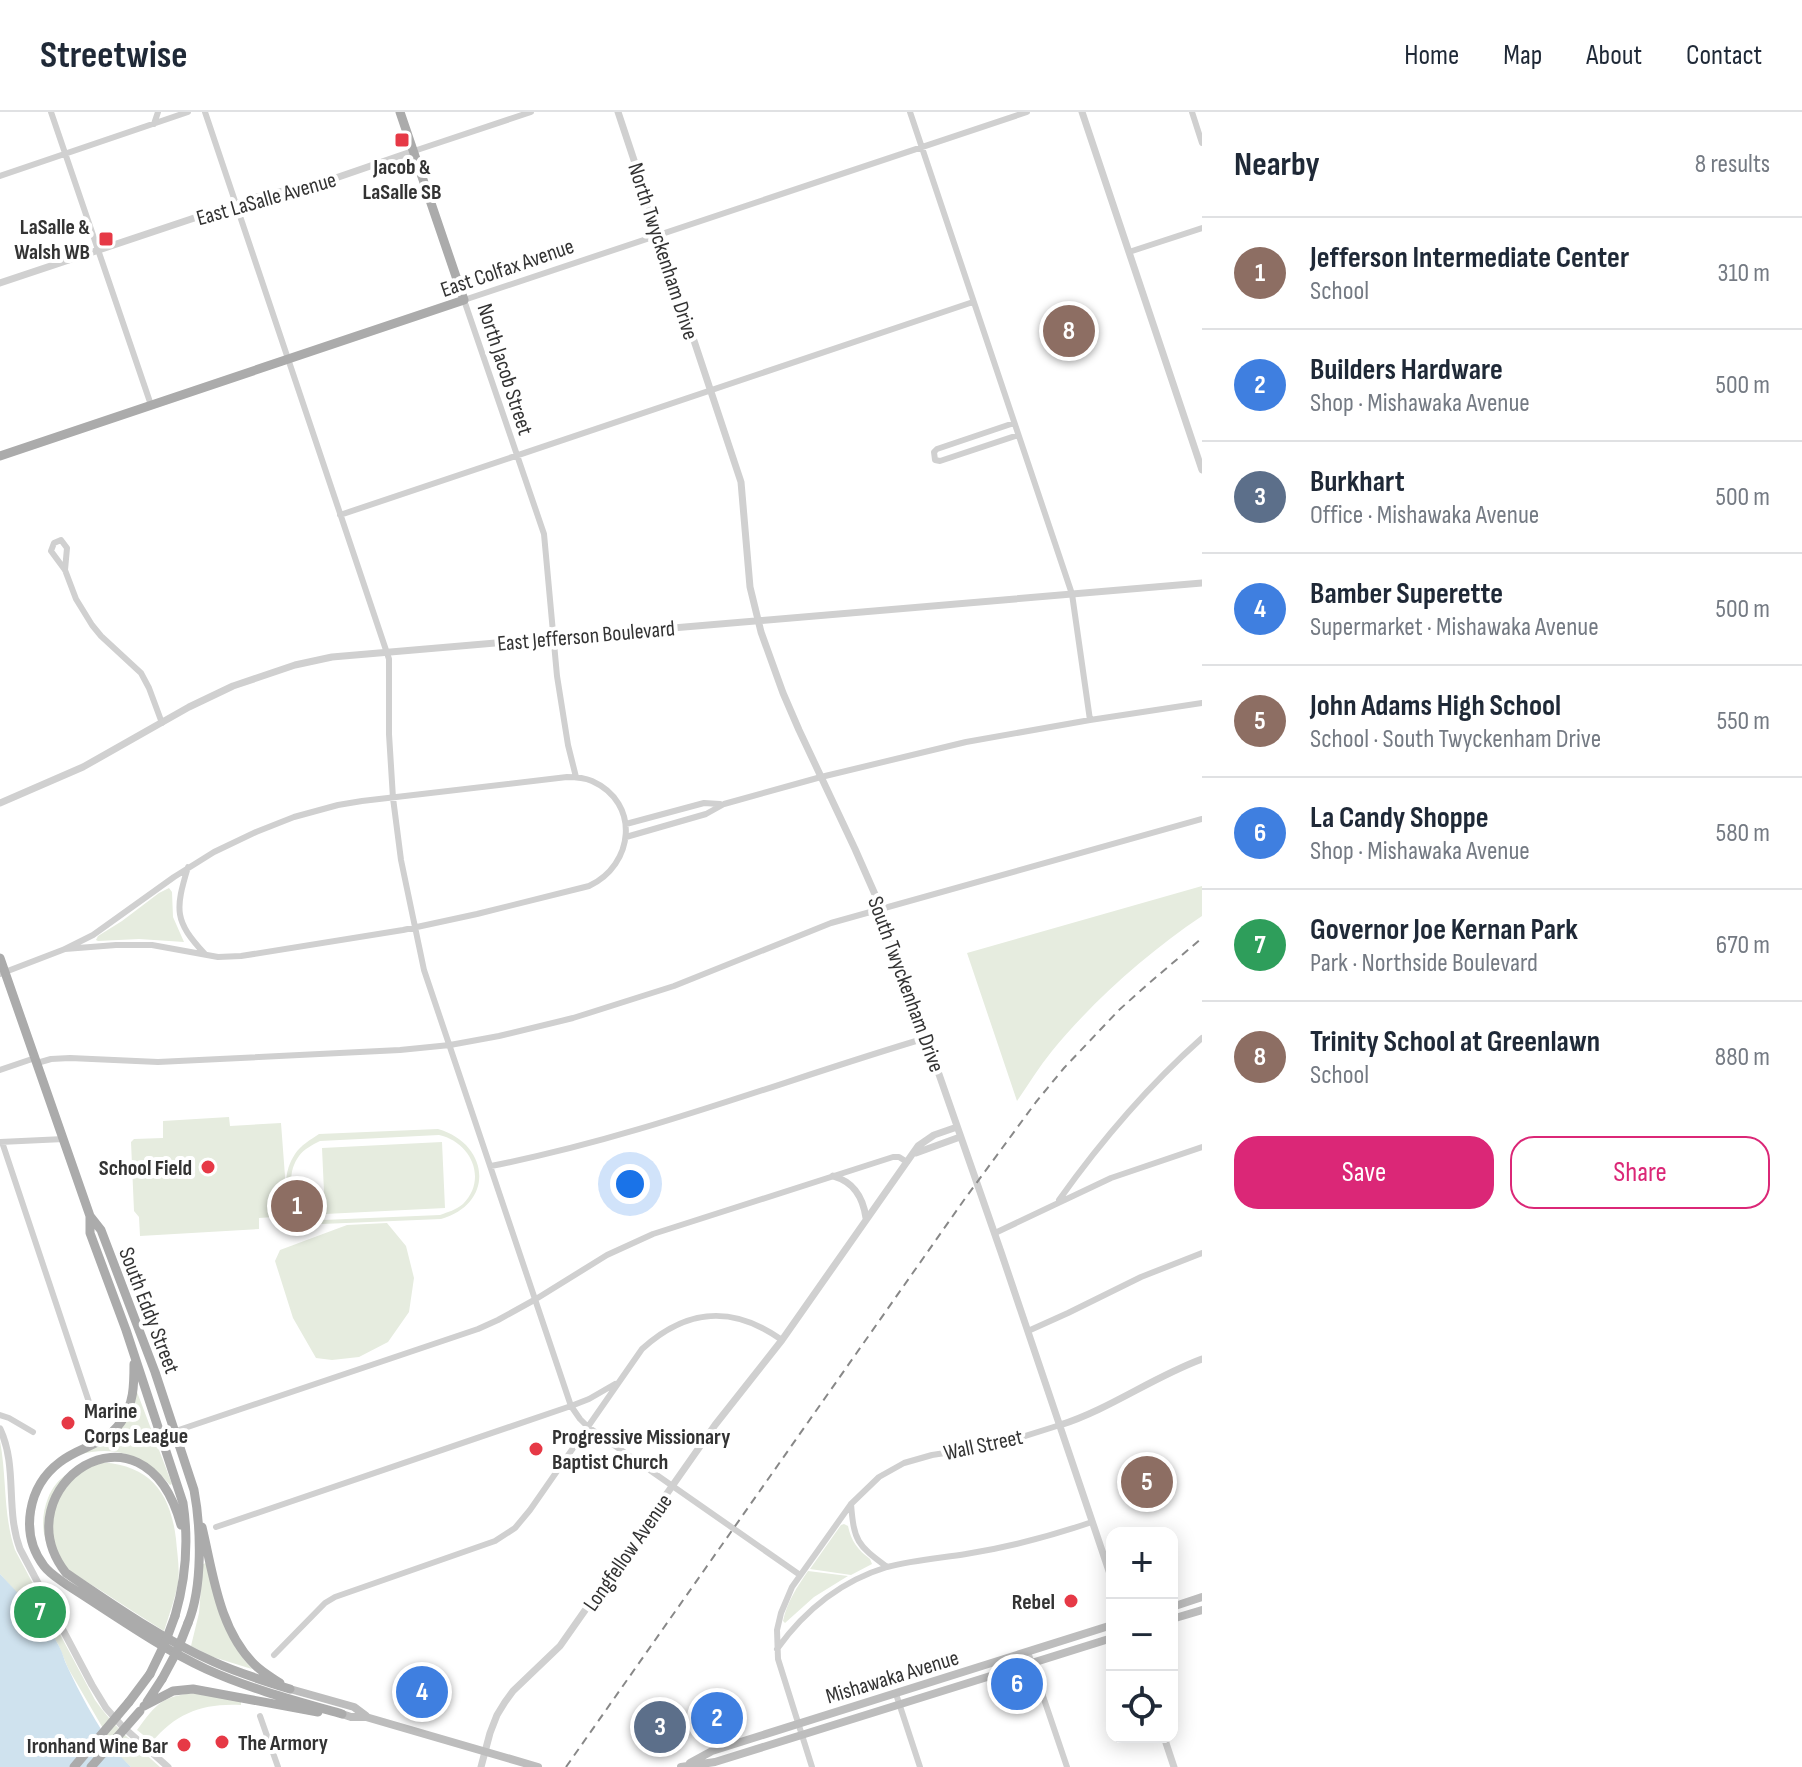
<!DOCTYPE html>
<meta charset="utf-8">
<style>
body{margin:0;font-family:"Sofia Sans Condensed",sans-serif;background:#f2f2f3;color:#1f2937}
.controls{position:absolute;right:24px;bottom:24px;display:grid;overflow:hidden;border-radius:16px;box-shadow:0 4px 20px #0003}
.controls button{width:72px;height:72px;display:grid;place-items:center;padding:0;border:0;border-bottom:2px solid #e0e1e3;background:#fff;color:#1f2937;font:40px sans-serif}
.you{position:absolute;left:630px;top:1072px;width:28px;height:28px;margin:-20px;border:6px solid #fff;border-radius:50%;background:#1a73e8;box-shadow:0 0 0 12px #1a73e833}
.badge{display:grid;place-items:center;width:52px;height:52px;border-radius:50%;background:#db2777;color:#fff;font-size:26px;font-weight:700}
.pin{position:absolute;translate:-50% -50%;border:4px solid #fff;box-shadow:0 2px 8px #0006}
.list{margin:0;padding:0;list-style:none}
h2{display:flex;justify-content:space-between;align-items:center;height:104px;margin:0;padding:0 32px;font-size:34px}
h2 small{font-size:26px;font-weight:400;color:#747a83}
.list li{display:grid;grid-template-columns:52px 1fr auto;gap:24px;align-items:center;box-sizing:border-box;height:112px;padding:0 32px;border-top:2px solid #e0e1e3}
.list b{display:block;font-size:30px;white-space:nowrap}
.list p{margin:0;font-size:26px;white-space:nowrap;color:#747a83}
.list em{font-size:26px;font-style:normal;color:#747a83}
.actions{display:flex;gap:16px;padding:24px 32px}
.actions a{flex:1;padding:18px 0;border:2px solid #db2777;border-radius:24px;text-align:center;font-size:28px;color:#db2777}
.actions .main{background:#db2777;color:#fff}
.icon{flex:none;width:44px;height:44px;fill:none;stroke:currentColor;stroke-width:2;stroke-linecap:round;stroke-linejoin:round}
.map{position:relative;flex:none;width:1202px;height:1655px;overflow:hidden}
header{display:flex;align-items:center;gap:48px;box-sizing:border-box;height:112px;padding:0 40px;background:#fff;border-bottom:2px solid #e0e1e3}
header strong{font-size:38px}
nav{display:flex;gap:44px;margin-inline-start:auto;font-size:28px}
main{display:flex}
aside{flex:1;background:#fff}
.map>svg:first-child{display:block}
</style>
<header>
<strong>Streetwise</strong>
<nav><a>Home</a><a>Map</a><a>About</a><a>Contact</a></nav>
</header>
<main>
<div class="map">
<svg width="1202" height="1655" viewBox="0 0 1202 1655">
<rect width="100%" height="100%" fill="#fff"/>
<path fill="#e6ecdf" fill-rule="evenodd" d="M1202,774V804C1147,841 1094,888 1052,939C1039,955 1028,973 1017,989L967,841Z
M169,776L172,780L173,805L184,830L139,827L98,829L96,828L98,824L122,809L159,781Z
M229,1005L230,1014L281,1011L288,1104L259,1106V1117L140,1124L139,1105L134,1099L131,1030L134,1027L163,1026V1009Z
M438,1017C490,1032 495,1092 441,1107L322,1112C290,1102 276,1071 295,1042C301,1033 310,1028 319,1022ZM439,1023C471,1030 488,1067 463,1092C456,1098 448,1100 440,1103L323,1108C297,1099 281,1069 299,1044C304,1037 312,1033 320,1029Z
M442,1030L445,1096L325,1102L322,1036Z
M387,1111L406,1134L414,1166L409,1200L388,1230L359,1245L332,1248L316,1246L293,1206L275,1149L280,1138L347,1113Z
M137,1280L172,1372L170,1373C145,1344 116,1332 78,1343L102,1333Z
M0,1329C7,1366 3,1403 15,1438L95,1588C113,1614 137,1634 160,1655H131L119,1644L68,1556L58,1532L44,1511L0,1462Z
M95,1350C147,1351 170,1377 176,1427C177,1441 180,1456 178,1471C175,1487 169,1503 164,1519C142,1505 121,1492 100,1478C84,1468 62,1456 51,1440C41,1423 41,1404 48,1386C57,1364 74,1356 95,1350Z
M844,1412L848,1414C851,1429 858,1438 870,1447L872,1452L851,1463L810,1457L841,1413Z
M206,1451C215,1491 224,1526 252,1557L213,1545L191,1534L199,1501L203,1452Z
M808,1459L848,1464L814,1485L785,1511L783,1509C787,1490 797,1475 808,1459Z
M196,1581L241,1589V1593C203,1591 176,1601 152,1630L137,1618C157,1591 162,1584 196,1581Z"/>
<path fill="#cfe2ee" d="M0,1462C20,1484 45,1507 59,1534C63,1541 64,1549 68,1556C82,1586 107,1633 131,1655H0Z"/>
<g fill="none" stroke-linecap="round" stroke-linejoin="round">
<path stroke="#d0d0d0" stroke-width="6" d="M51,0L151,293
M205,0L389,547V622L393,686L401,748L424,858L571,1294L580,1307L588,1315L800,1463
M910,0L1072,482L1090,608
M1192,0L1202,31
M154,12L158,0
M414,39L531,0
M0,64L188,0
M1129,140L1202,116
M1014,311L937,337L934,340L935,348L940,349L1018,323
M340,403L973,190
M65,458L67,436L61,428L54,431L51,439L65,458L76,487L92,513L101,524L141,561L149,576L162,611
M576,665L568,633L557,564L544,422L464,188L1027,0
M626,712L704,691L720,692
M626,725L706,702L724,692L821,665L966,630L1090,608L1202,591
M188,755C175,798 174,809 205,842
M0,862L65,837L93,823L174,765L214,740L256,720L294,705L338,693L362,689L567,665C576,665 585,666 592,669C641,691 634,753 589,774L477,802L403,818L241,844L218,845L152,833H116L65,837
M37,951L51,947L70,946L158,950L400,938L450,933L499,924L573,906L674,874L831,811L1202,707
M0,958L35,946
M0,1030L64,1027
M2,1030L94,1305
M491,1054C640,1025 781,969 926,926
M1059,1088C1101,1029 1148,974 1202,926
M995,1121L1111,1066L1202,1035
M1028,1219L1068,1201L1141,1165L1202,1141
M0,1303L9,1306L33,1320
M161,1324L478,1217L498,1208L536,1187L607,1143L653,1122L893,1045H899L907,1050
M851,1392C854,1429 857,1433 887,1455C913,1448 940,1446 966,1442C1010,1435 1051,1424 1092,1410
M216,1415L571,1294L589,1287L615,1272
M777,1537C805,1498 841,1469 887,1455
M1028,1540L1067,1655
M274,1543L325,1491L335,1485L495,1429L515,1416L530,1398L642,1237C687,1196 733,1193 782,1228
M896,1582L920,1655
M260,1604L278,1655
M812,1655L778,1547L777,1518L781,1501L792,1475L851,1392L879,1365L904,1351L932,1343L997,1333L1060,1313"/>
<path stroke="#d0d0d0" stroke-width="7" d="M618,0L741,370L750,475L761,520L783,581L799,618L855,737L881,796L1001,1140L1112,1468
M1082,0L1202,358
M0,171L257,85L324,70L414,39
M0,691L83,655L189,595L233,574L295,553L332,545L1202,471
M916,1041L960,1025
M833,1064C854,1070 863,1085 866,1106
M1060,1313C1110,1297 1153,1265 1202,1247
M0,1317C18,1355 5,1397 20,1437L92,1573L106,1596L122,1614L168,1655
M1164,1625L1174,1655
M481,1655L490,1621L497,1603L505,1590L513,1579L560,1534L715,1313L782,1228L918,1034L934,1023L957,1015"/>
<path stroke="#bdbdbd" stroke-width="8" d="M1172,1495L1202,1485
M1172,1507L1202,1498
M290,1577L354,1595L366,1604
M342,1602L351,1605H366L538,1655
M690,1651L712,1639L1112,1513
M681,1655L715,1650L1112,1526"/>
<path stroke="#ababab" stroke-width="9" d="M0,344L464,188L400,0
M0,846L90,1104V1121L126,1218L183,1391C189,1430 186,1466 175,1504
M90,1104L101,1118L155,1260L194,1378C201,1415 203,1475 188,1511
M134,1252C134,1273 134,1292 121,1310C104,1334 80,1334 60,1350C28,1374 19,1421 44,1454C50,1462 59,1467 67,1473C113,1502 157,1534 206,1557C250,1577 296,1589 342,1602
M181,1413C143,1275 0,1377 66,1461C113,1493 162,1527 214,1550C238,1561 264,1569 290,1577
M202,1415C213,1461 219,1518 255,1553C262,1560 271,1565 280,1571
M129,1590L150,1562
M147,1590L162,1567
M144,1594L173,1579L193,1577L318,1600"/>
<path stroke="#888" stroke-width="2" stroke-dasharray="8 6" stroke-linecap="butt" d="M566,1655L964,1088L1036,990L1064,956L1119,898L1148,872L1202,826"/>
<path stroke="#ababab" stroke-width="9" d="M150,1562L165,1531L175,1504
M162,1567L177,1539L188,1511
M74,1655L129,1590
M91,1655L140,1599"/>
</g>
<g fill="#e63946" stroke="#fff" stroke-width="3">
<rect x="394" y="20" width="16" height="16" rx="4"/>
<rect x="98" y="119" width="16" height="16" rx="4"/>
<circle cx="208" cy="1055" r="8"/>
<circle cx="68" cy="1311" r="8"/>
<circle cx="536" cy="1337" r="8"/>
<circle cx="1071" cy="1489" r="8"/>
<circle cx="222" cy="1630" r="8"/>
<circle cx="184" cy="1633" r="8"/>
</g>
<g text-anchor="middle" stroke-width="8" stroke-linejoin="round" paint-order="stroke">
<g font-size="22" font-weight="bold" fill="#333" stroke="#fff" text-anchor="end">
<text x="402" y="62" text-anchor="middle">Jacob &amp;<tspan x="402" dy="25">LaSalle SB</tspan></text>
<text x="90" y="122">LaSalle &amp;<tspan x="90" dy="25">Walsh WB</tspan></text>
<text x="192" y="1063">School Field</text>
<text x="84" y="1306" text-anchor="start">Marine<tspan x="84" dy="25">Corps League</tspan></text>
<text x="552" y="1332" text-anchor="start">Progressive Missionary<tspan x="552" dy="25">Baptist Church</tspan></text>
<text x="1055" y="1497">Rebel</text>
<text x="238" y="1638" text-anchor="start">The Armory</text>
<text x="168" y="1641">Ironhand Wine Bar</text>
</g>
<g font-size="22" fill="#333" stroke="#fff">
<text transform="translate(266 86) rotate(-16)" y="8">East LaSalle Avenue</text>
<text transform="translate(664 139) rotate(72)" y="8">North Twyckenham Drive</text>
<text transform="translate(507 155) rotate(-19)" y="8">East Colfax Avenue</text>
<text transform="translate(506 257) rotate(72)" y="8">North Jacob Street</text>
<text transform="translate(586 523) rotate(-5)" y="8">East Jefferson Boulevard</text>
<text transform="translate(907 872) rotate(70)" y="8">South Twyckenham Drive</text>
<text transform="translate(150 1198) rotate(69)" y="8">South Eddy Street</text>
<text transform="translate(983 1332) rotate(-12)" y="8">Wall Street</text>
<text transform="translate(627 1440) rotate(-55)" y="8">Longfellow Avenue</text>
<text transform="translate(892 1564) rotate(-17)" y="8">Mishawaka Avenue</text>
</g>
</g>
</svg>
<div class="controls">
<button>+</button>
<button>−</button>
<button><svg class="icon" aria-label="locate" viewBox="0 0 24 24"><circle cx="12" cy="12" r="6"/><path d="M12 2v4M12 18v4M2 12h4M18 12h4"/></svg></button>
</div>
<div class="you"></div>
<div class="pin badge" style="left:297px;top:1094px;background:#8d6e63">1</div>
<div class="pin badge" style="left:717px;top:1606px;background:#3f7fe0">2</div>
<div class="pin badge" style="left:660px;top:1615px;background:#5c6f8a">3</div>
<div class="pin badge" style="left:422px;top:1580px;background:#3f7fe0">4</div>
<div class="pin badge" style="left:1147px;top:1370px;background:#8d6e63">5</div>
<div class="pin badge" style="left:1017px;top:1572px;background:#3f7fe0">6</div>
<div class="pin badge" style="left:40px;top:1500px;background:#2e9e5b">7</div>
<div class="pin badge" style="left:1069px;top:219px;background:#8d6e63">8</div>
</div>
<aside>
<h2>Nearby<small>8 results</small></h2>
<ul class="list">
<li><span class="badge" style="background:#8d6e63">1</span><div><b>Jefferson Intermediate Center</b><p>School</p></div><em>310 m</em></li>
<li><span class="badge" style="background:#3f7fe0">2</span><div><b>Builders Hardware</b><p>Shop · Mishawaka Avenue</p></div><em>500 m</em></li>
<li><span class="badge" style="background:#5c6f8a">3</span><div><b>Burkhart</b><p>Office · Mishawaka Avenue</p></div><em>500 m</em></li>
<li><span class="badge" style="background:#3f7fe0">4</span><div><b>Bamber Superette</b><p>Supermarket · Mishawaka Avenue</p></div><em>500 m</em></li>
<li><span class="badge" style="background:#8d6e63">5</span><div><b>John Adams High School</b><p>School · South Twyckenham Drive</p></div><em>550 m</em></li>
<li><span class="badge" style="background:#3f7fe0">6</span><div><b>La Candy Shoppe</b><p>Shop · Mishawaka Avenue</p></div><em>580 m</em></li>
<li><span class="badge" style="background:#2e9e5b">7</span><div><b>Governor Joe Kernan Park</b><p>Park · Northside Boulevard</p></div><em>670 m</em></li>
<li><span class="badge" style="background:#8d6e63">8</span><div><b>Trinity School at Greenlawn</b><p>School</p></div><em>880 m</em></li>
</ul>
<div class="actions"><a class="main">Save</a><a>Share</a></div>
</aside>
</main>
